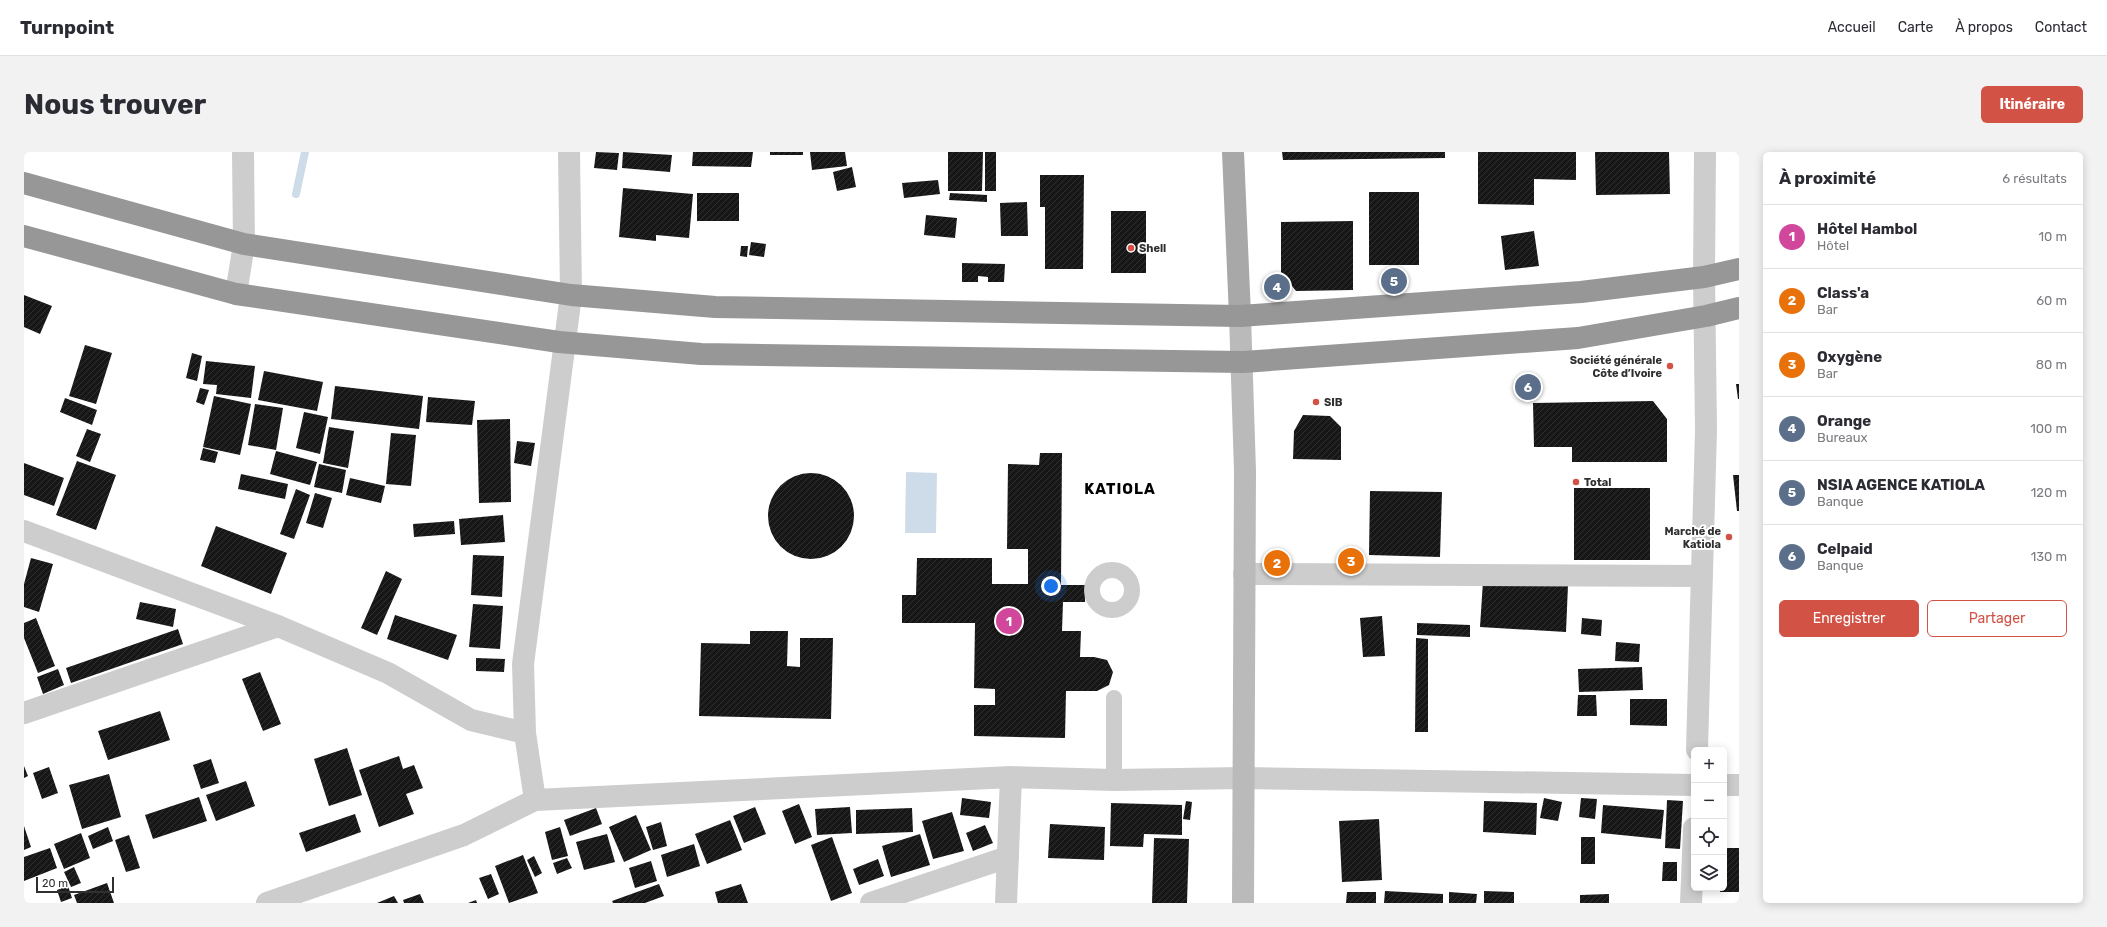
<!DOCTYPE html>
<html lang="fr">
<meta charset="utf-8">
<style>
body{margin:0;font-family:Rubik,sans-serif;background:#f2f2f3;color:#2b2b33}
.controls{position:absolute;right:12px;bottom:12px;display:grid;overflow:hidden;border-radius:6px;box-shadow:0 2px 10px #0003}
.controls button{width:36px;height:36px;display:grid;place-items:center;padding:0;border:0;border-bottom:1px solid #e1e1e2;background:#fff;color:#2b2b33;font:20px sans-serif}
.scale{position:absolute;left:12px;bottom:10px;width:78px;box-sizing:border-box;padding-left:4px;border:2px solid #303030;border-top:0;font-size:11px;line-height:14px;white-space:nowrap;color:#303030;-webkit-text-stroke:3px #fff;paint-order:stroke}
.you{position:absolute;left:1027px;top:434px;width:14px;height:14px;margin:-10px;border:3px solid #fff;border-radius:50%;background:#1a73e8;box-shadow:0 0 0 6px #1a73e833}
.badge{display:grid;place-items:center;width:26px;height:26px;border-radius:50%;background:#d35246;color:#fff;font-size:13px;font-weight:700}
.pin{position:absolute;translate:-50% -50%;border:2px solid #fff;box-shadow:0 1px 4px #0006}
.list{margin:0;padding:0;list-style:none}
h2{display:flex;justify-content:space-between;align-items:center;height:52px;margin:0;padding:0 16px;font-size:17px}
h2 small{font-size:13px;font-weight:400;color:#7c7c81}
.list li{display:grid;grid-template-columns:26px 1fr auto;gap:12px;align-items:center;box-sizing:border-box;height:64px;padding:0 16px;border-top:1px solid #e1e1e2}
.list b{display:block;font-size:15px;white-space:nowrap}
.list p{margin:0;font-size:13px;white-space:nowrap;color:#7c7c81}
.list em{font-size:13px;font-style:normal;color:#7c7c81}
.actions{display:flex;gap:8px;padding:12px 16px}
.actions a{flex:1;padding:9px 0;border:1px solid #d35246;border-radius:6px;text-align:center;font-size:14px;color:#d35246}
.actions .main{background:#d35246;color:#fff}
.icon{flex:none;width:22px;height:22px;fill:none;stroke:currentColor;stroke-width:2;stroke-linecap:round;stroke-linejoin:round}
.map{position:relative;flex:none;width:1715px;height:751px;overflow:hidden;border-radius:6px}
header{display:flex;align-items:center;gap:24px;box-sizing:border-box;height:56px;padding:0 20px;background:#fff;border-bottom:1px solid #e1e1e2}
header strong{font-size:19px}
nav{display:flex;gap:22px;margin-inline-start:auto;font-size:14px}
.intro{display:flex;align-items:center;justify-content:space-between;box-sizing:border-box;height:96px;padding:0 24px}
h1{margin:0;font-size:28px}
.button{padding:10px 18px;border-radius:6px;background:#d35246;color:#fff;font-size:14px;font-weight:700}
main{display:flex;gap:24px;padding:0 24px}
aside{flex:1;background:#fff;border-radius:6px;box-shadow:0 2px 10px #0003}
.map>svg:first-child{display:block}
</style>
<header>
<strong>Turnpoint</strong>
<nav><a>Accueil</a><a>Carte</a><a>À propos</a><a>Contact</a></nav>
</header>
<div class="intro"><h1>Nous trouver</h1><a class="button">Itinéraire</a></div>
<main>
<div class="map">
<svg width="1715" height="751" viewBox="0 0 1715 751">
<defs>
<pattern id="building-hatch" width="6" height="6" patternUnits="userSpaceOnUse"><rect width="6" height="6" fill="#171717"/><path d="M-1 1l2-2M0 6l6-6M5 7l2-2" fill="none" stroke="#303030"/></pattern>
</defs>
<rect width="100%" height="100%" fill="#fff"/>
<path fill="#cedbe9" d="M882,320L913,321L912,381H881Z"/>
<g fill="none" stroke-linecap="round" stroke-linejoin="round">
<path stroke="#cedbe9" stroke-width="8" d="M272,42L281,0"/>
</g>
<path fill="url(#building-hatch)" d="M572,0L595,1L593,18L570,16Z
M599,0L648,3L646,20L598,16Z
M669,0H729L727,15L668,14Z
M746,0H779V3H746Z
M786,0H821L823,14L788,18Z
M924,0H959L958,39H924Z
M961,0H972V39H961Z
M1258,0H1421V6L1259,8Z
M1454,0H1552V28L1510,27V53L1454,52Z
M1571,0H1645L1646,42L1572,43Z
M828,15L832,35L813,39L809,20Z
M1016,23H1060L1059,117H1021V55H1016Z
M914,28L916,42L880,46L878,31Z
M599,36L669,42L665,86L632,83V89L595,85Z
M1345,40H1395V113H1345Z
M673,41H715V69H673Z
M926,41L963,43V50L925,48Z
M1003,50L1004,84H977L976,51Z
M1087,59H1122V121H1087Z
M902,63L933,66L931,86L900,83Z
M1329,69V138L1272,139L1257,120V70Z
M1510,79L1515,114L1481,118L1477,84Z
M727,90L742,92L740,105L725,103Z
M717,94H724L723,105L716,104Z
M938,111L981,112L980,130H964V125L954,124V130H938Z
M0,143L28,154L16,182L0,175Z
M61,193L88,201L72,252L45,244Z
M168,201L178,204L173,229L162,226Z
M182,209L231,214L227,246L192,242L193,233L179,232Z
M240,219L299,230L293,259L234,248Z
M1712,232H1715V247H1714Z
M311,234L399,244L395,277L307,267Z
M176,236L185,238L180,253L172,250Z
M190,244L227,252L216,303L179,295Z
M404,245L451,249L448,273L402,270Z
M41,246L73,258L68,273L36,260Z
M1629,249L1643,267V310H1548V295H1510L1509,251Z
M231,252L259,256L252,298L224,293Z
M280,260L304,265L296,302L272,296Z
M1279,263L1306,264L1317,275V308L1269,307L1270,279Z
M486,267L487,350L455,351L453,268Z
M305,275L330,279L324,316L299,311Z
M63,277L77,282L66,310L52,304Z
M367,281L392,283L387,334L362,332Z
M493,289L511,291L507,314L490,311Z
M179,296L194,300L191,311L176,308Z
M252,299L293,310L286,333L246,322Z
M1016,301H1038L1037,433H1061V450H1039L1038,479H1057L1056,505H1070L1083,508L1089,520L1085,533L1073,539H1042L1041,586L950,584V553H971V537L950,536L951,471H878V443H892L893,406H968V432H1004V397H983L984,312L1015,313Z
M53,309L92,323L72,378L32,363Z
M0,311L40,326L30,354L0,343Z
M295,312L322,318L318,341L290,335Z
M744 364a43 43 0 1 1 86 0a43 43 0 1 1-86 0Z
M217,322L264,332L261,347L214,337Z
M1709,323H1715V359H1713Z
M326,326L361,334L357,351L322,343Z
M1550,336H1626V408H1550Z
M272,337L286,343L270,387L256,382Z
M1346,339L1418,340L1416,405L1345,403Z
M291,341L308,346L299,376L282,371Z
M479,363L481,390L437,393L435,367Z
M430,369L431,382L390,385L389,372Z
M192,374L263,401L247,442L177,414Z
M449,403L480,404L478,445L447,443Z
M7,406L29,412L15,460L0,455V432Z
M362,419L378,427L353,483L337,476Z
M1459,429L1544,433L1542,480L1456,475Z
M116,450L152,457L149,475L112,467Z
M449,452L479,454L476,497L445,495Z
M371,463L433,483L424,508L363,487Z
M1358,464L1361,504L1339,505L1336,466Z
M12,466L31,514L14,521L0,486V471Z
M1558,466L1578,468L1577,484L1557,482Z
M1393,471L1446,473V485L1393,483Z
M154,477L159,492L47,531L42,516Z
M726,479H764L763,514L776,515V486H809L807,567L675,564L677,491L726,492Z
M1392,486L1404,487V580H1391Z
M1592,490L1616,492L1615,510L1591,509Z
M452,506L481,507L480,520L452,519Z
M1618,515L1619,538L1555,540L1554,517Z
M34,517L40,533L19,542L13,525Z
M236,520L257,572L239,579L218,527Z
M1554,543H1572L1573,564H1553Z
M1606,547H1643V574L1606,573Z
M136,559L146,588L84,608L74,579Z
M323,596L338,643L305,654L290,607Z
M375,604L379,617L390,613L399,636L382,642L390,662L355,675L335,618Z
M187,607L195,631L177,637L169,613Z
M0,614L4,624L0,626Z
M25,615L34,641L18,647L9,621Z
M85,622L97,665L58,677L45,633Z
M222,629L231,654L192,669L182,643Z
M175,645L183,669L129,687L121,663Z
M938,646L967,650L965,666L936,663Z
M1520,646L1538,650L1534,669L1516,666Z
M1557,646L1573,647L1571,667L1555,665Z
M1643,648L1659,649L1656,697L1641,696Z
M1162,649L1168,650L1166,668L1159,667Z
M1460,649L1513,651L1512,683L1459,680Z
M1087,651L1158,653V683L1120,682L1119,695L1086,694Z
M775,652L788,685L771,692L758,659Z
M1579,653L1640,658L1637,687L1577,681Z
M731,655L742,682L720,691L709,664Z
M826,655L828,681L793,683L791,657Z
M572,656L578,672L546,684L540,668Z
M888,656L889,680L832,682V658Z
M928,660L940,699L909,707L898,669Z
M331,662L337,680L282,700L275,681Z
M612,663L627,698L600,710L585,675Z
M1355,667L1358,728L1318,730L1315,669Z
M706,668L718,698L683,712L671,682Z
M637,670L643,694L629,698L622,675Z
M1026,672L1081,675L1080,708L1024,706Z
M961,673L969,691L949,699L942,681Z
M0,674L7,695L0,698Z
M84,675L89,689L69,697L64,684Z
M536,675L544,704L528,708L521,680Z
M57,681L66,706L40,717L30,692Z
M583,682L591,710L560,718L552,690Z
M896,682L906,713L867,725L858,694Z
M105,683L116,716L102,720L91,688Z
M808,685L828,741L807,749L787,693Z
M1557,685H1571V712H1557Z
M1130,686L1165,687L1163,751H1128Z
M670,692L676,714L643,725L637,703Z
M26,696L33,716L0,729V705Z
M1700,696H1715V740H1696V736H1700Z
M499,703L514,741L485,751L471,714Z
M510,704L518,721L511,725L503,708Z
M543,706L548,716L533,722L529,711Z
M854,707L860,724L835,733L829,717Z
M627,709L633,729L611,736L605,716Z
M1639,710H1653V729H1638Z
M50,715L57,731L47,735L40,720Z
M467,722L475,742L464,747L455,726Z
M83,731L90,751H53L50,743Z
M635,732L640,744L621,751H589L588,749Z
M717,732L724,751H694L691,740Z
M44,734L48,746L37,750L33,738Z
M1361,739L1419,742V751H1360Z
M1460,739L1490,740V751H1460Z
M1323,740H1352V751H1322Z
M1425,740L1453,742L1452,751H1425Z
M396,742L400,751H380L379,748Z
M1585,742V751H1556V743Z
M370,744L374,751H353Z
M452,748L453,751H444Z"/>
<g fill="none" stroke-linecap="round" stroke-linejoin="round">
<path stroke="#cdcdcd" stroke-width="16" d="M1068 438a20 20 0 1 1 40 0a20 20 0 1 1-40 0Z
M1090,628V546"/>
<path stroke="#cdcdcd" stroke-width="22" d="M212,142L220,92L219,0
M0,379L254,474L364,521L447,568L501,581
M1220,422L1678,424
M0,561L254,474
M1673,598L1682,278L1680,125L1681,0
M1700,633H1715
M511,648L501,581L499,512L547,143L545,0
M243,751L440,683L511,648L987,625L1090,628L1219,626L1670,633
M847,751L984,705
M982,751L987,625
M1667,751L1670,676"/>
<path stroke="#bababa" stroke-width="22" d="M1216,164L1221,319L1219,751"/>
<path stroke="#a8a8a8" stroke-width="22" d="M1209,0L1216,164"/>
<path stroke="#979797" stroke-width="22" d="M0,31L220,92L547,143L691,155L1216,164L1557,140L1680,125L1715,117
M0,84L212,142L535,190L677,202L1219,210L1554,186L1682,164L1715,156"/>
</g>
<g fill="#d35246" stroke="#fff" stroke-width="1.5">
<circle cx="1107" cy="96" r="4"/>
<circle cx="1646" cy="214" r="4"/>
<circle cx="1292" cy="250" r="4"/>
<circle cx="1552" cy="330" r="4"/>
<circle cx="1705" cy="385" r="4"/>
</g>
<g text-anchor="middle" stroke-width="4" stroke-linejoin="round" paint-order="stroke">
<g font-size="11" font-weight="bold" fill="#303030" stroke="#fff" text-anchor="start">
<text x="1115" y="100">Shell</text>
<text x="1638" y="212" text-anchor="end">Société générale<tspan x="1638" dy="13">Côte d’Ivoire</tspan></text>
<text x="1300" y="254">SIB</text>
<text x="1560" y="334">Total</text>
<text x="1697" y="383" text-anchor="end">Marché de<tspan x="1697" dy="13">Katiola</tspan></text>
</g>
<g font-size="15" font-weight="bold" letter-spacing="1" fill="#000" stroke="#fff">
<text x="1096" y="342">KATIOLA</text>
</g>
</g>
</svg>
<div class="controls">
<button>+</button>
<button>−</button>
<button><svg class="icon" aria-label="locate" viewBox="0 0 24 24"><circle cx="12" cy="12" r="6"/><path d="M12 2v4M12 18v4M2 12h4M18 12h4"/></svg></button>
<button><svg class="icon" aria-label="layers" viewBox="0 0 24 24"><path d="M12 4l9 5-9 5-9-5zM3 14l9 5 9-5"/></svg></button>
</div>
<div class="scale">20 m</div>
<div class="you"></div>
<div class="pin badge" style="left:985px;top:469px;background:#d1479c">1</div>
<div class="pin badge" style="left:1253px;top:411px;background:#e8710a">2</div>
<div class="pin badge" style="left:1327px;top:409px;background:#e8710a">3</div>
<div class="pin badge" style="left:1253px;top:135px;background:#5c6f8a">4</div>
<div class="pin badge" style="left:1370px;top:129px;background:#5c6f8a">5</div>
<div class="pin badge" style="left:1504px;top:235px;background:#5c6f8a">6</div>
</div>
<aside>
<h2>À proximité<small>6 résultats</small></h2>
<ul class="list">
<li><span class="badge" style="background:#d1479c">1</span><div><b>Hôtel Hambol</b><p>Hôtel</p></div><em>10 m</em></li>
<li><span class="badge" style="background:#e8710a">2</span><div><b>Class'a</b><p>Bar</p></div><em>60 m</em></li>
<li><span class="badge" style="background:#e8710a">3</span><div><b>Oxygène</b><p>Bar</p></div><em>80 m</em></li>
<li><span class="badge" style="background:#5c6f8a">4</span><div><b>Orange</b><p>Bureaux</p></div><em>100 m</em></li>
<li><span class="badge" style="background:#5c6f8a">5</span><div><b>NSIA AGENCE KATIOLA</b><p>Banque</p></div><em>120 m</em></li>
<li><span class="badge" style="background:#5c6f8a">6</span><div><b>Celpaid</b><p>Banque</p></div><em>130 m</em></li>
</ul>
<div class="actions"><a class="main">Enregistrer</a><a>Partager</a></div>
</aside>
</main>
